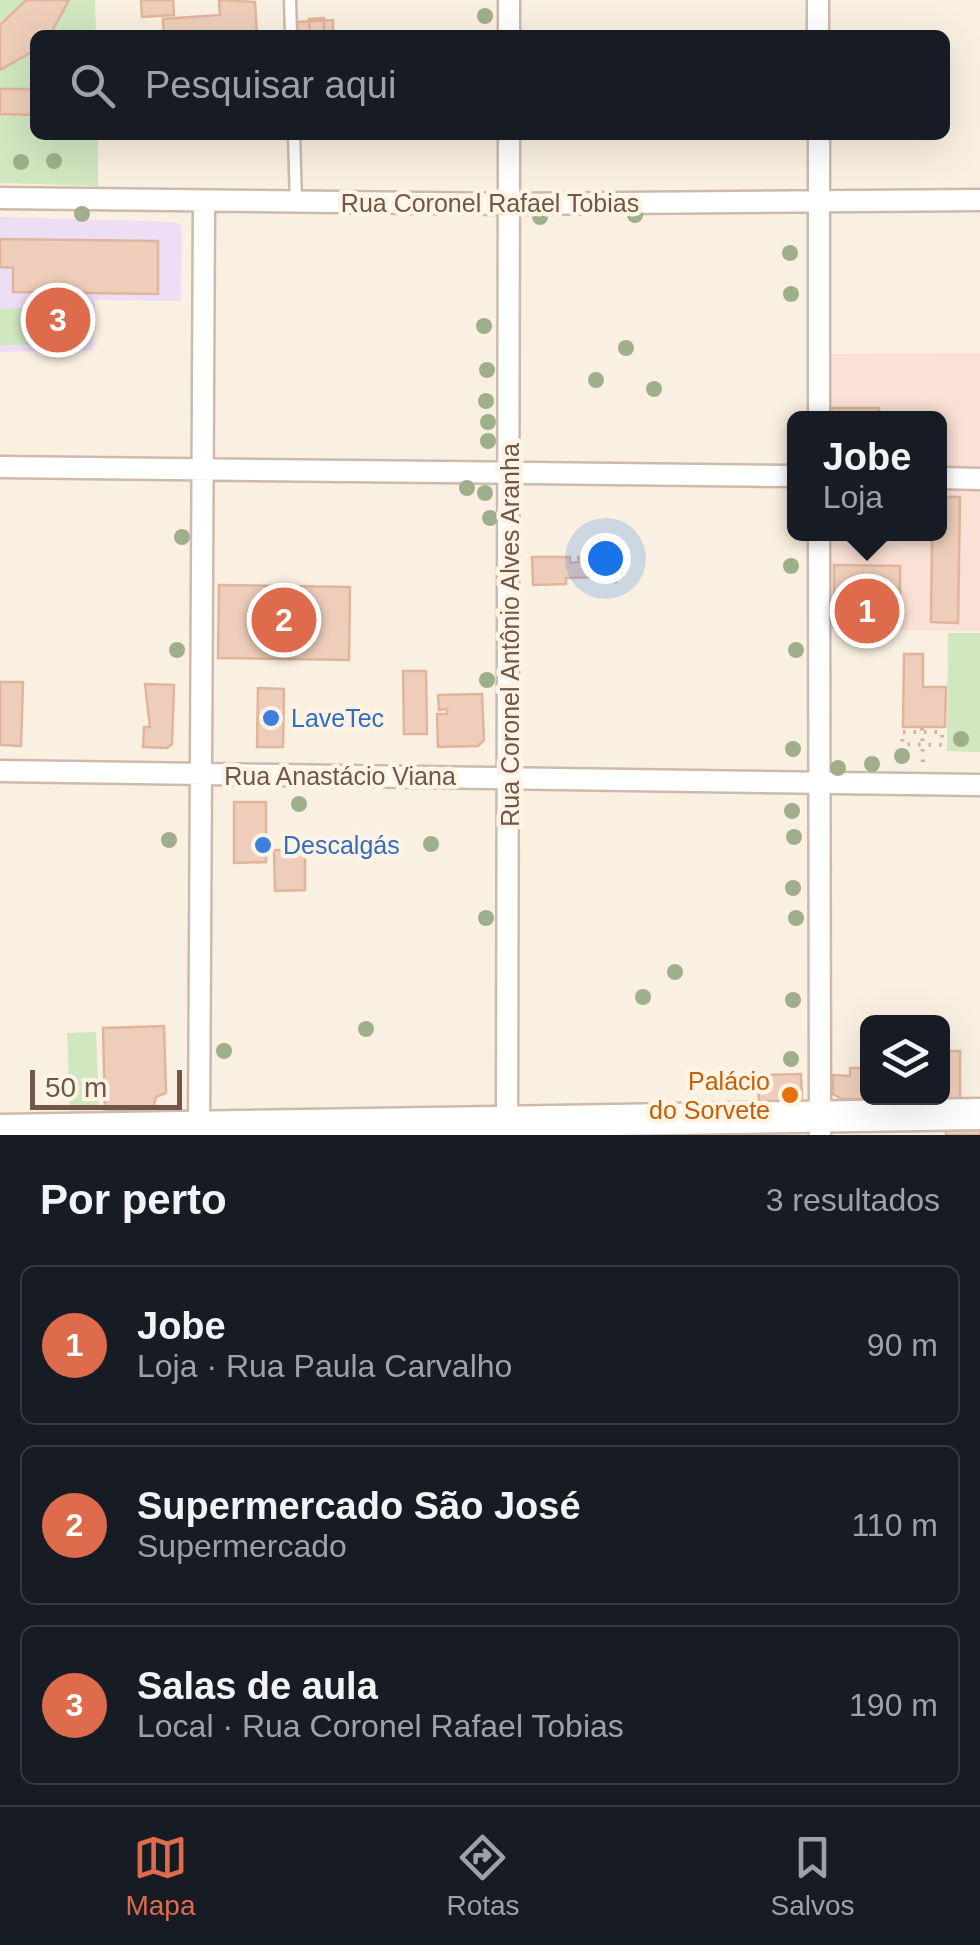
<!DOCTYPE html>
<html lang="pt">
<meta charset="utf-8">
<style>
body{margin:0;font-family:Arial,sans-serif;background:#20242c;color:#f1f3f6}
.controls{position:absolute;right:30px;bottom:30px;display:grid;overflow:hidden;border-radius:15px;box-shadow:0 10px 40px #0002}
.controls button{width:90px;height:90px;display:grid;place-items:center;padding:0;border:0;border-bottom:2px solid #363941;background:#171b24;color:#f1f3f6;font:50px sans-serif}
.scale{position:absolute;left:30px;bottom:25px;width:152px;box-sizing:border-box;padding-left:10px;border:5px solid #705749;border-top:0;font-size:28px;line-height:35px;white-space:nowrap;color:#705749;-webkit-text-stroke:8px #fef4e6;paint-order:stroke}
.you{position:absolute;left:605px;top:558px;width:35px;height:35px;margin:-25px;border:8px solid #fff;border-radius:50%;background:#1a73e8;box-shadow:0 0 0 15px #1a73e833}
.badge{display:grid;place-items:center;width:65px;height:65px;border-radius:50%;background:#de6c4c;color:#fff;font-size:32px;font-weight:700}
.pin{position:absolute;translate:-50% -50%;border:5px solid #fff;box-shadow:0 2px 10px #0006}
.popup{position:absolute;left:787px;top:411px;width:160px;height:130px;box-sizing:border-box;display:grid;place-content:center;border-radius:15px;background:#171b24;filter:drop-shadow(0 2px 8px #0005);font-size:32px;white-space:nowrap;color:#9ea1a6}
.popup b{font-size:38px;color:#f1f3f6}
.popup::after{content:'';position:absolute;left:50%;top:100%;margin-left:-20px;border:20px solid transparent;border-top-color:#171b24}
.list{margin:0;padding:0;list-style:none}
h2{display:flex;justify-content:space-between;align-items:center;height:130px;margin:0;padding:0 40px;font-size:42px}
h2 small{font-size:32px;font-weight:400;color:#9ea1a6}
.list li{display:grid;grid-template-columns:65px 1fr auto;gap:30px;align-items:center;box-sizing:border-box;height:160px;margin:0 20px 20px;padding:0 20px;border:2px solid #363941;border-radius:15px}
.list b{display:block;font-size:38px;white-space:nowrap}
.list p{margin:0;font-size:32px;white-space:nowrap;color:#9ea1a6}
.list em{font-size:32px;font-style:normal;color:#9ea1a6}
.icon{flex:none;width:55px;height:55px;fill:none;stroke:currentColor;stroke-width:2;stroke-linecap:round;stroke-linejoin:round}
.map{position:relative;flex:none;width:980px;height:1135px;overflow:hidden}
.search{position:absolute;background:#171b24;box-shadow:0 10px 40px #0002;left:30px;right:30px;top:30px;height:110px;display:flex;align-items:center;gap:25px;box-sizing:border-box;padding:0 35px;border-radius:15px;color:#9ea1a6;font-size:38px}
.sheet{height:670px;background:#171b24}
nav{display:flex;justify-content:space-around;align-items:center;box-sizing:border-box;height:140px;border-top:2px solid #363941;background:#171b24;font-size:28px;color:#9ea1a6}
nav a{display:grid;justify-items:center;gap:5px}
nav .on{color:#de6c4c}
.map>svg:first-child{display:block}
</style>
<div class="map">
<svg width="980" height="1135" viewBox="0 0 980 1135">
<rect width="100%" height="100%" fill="#faf0e1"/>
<path fill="#fae0d5" d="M980,353V631L828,629L829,534H940V418H830V354Z"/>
<path fill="#eddef6" d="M0,217L175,222L182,226L181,301L95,300L93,350L0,352Z"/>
<path fill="#d0e7c0" d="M0,0H95L96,35H35V135H98V186L0,183Z
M39,308V345H0V309Z
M948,633H980V752L947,751Z
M96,1032L99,1110L70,1111L67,1033Z"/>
<path fill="#eeceba" stroke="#e0b59b" stroke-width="2.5" d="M26,0H69L50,35H35V50L0,70V25Z
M141,0H173L174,15L142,17Z
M219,0L255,2L257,35H164L163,19L220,15Z
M324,18V35H310L309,19Z
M333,20V35H298L297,22Z
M0,89H35V115L0,114Z
M0,239L158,241V294L13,292V268L0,267Z
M43,296H74L73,347H43Z
M832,408H879V418H832Z
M940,497H960L958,623L931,622L932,534H940Z
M615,556L616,582H606L605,577L566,578V584L533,585L532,557H570V563L579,562L578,557Z
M834,565L900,566V626H834Z
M219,585L350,587L349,660L218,658Z
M904,654H923V687H946L945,727H903Z
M403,671H426L427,734H404Z
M0,682H23L21,746L0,745Z
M145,684L174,685L172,744L167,748L143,747L144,727H150Z
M258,688L284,689L283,747H257Z
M482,694L484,740L478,746L438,747L437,714H447V709L439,710L438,695Z
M234,802H266V862L234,863Z
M274,850H305V890L275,891Z
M164,1026L166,1093L156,1097L153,1109L105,1111L103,1028Z
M942,1051H960V1102H934V1098H942Z
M850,1068H868L869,1099H842L833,1094V1075L850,1076Z
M801,1074L802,1101L759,1102L758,1075Z
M968,1129H980V1135H946V1130Z"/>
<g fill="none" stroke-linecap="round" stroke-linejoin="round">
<g stroke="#cdbaab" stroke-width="15">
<path id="service" d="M290,0L291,35
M294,135L296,203"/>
</g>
<g stroke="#cdbaab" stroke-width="25">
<path id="minor" d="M818,0V35
M509,35V0
M0,198L508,204L980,200
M819,418V135
M0,467L794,476
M940,478L980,479
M819,534L820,1135
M0,771L980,785
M507,1133L509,135
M199,1135L204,202"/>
</g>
<g stroke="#cfbaa9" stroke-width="35">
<path id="secondary" d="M0,1130L980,1114"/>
</g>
<path stroke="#d2b29e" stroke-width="4" stroke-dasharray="2.5 8" stroke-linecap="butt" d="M922,728L923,764
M903,732H942V745L902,744Z"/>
<use href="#service" stroke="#fff" stroke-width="10"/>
<use href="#minor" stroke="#fff" stroke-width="20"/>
<use href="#secondary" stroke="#fff" stroke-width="30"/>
</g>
<g fill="#9faf8b">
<circle cx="485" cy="16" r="8"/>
<circle cx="54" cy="161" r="8"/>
<circle cx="21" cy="162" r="8"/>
<circle cx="82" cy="214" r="8"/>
<circle cx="635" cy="215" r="8"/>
<circle cx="540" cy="217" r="8"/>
<circle cx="790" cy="253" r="8"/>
<circle cx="791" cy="294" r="8"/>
<circle cx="484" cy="326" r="8"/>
<circle cx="626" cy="348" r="8"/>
<circle cx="487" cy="370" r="8"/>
<circle cx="596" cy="380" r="8"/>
<circle cx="654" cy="389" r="8"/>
<circle cx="486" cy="401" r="8"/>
<circle cx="488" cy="422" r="8"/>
<circle cx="488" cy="441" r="8"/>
<circle cx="467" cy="488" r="8"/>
<circle cx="485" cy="493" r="8"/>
<circle cx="490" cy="518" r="8"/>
<circle cx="182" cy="537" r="8"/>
<circle cx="791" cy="566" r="8"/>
<circle cx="177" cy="650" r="8"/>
<circle cx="796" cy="650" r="8"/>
<circle cx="487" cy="680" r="8"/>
<circle cx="961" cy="739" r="8"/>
<circle cx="793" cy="749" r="8"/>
<circle cx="902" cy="756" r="8"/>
<circle cx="872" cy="764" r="8"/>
<circle cx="838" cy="768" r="8"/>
<circle cx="299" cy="804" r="8"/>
<circle cx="792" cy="811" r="8"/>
<circle cx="794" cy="837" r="8"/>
<circle cx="169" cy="840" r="8"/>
<circle cx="431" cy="844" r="8"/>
<circle cx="793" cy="888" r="8"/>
<circle cx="486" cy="918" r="8"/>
<circle cx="796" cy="918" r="8"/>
<circle cx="675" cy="972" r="8"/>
<circle cx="643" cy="997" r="8"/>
<circle cx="793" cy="1000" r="8"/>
<circle cx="366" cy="1029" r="8"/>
<circle cx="224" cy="1051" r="8"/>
<circle cx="791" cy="1059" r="8"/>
</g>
<g fill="#3f7fe0" stroke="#fef4e6" stroke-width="4">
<circle cx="271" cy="718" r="10"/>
<circle cx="263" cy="845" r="10"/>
</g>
<circle fill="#e8710a" stroke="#fef4e6" stroke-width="4" cx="790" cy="1095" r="10"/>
<g text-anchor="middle" stroke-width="9" stroke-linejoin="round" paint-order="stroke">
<g font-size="25" fill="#705749" stroke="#fef4e6">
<text x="490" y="212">Rua Coronel Rafael Tobias</text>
<text transform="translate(510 635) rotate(-90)" y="9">Rua Coronel Antônio Alves Aranha</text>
<text x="340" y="785">Rua Anastácio Viana</text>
</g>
<g font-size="25" fill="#366cbe" stroke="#fef4e6" text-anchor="start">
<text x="291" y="727">LaveTec</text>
<text x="283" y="854">Descalgás</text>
</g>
<g font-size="25" fill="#c56008" stroke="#fef4e6" text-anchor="end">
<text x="770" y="1090">Palácio<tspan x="770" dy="29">do Sorvete</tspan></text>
</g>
</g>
</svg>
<div class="controls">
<button><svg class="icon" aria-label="layers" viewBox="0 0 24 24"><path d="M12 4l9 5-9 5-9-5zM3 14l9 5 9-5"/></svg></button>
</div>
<div class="scale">50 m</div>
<div class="you"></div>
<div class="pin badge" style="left:867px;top:611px">1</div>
<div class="popup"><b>Jobe</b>Loja</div>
<div class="pin badge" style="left:284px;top:620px">2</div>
<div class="pin badge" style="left:58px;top:320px">3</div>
<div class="search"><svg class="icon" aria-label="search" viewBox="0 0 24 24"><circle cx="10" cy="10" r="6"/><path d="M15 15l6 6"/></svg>Pesquisar aqui</div>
</div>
<section class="sheet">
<h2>Por perto<small>3 resultados</small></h2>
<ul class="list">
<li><span class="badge">1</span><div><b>Jobe</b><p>Loja · Rua Paula Carvalho</p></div><em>90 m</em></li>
<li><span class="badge">2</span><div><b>Supermercado São José</b><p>Supermercado</p></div><em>110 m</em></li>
<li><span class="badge">3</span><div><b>Salas de aula</b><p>Local · Rua Coronel Rafael Tobias</p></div><em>190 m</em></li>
</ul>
</section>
<nav>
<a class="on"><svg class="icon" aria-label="map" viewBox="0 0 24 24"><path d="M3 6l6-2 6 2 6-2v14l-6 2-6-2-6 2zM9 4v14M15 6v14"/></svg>Mapa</a>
<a><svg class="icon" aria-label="directions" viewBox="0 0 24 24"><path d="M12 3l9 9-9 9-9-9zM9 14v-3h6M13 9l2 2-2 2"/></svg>Rotas</a>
<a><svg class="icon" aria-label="saved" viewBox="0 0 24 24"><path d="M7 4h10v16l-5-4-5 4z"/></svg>Salvos</a>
</nav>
